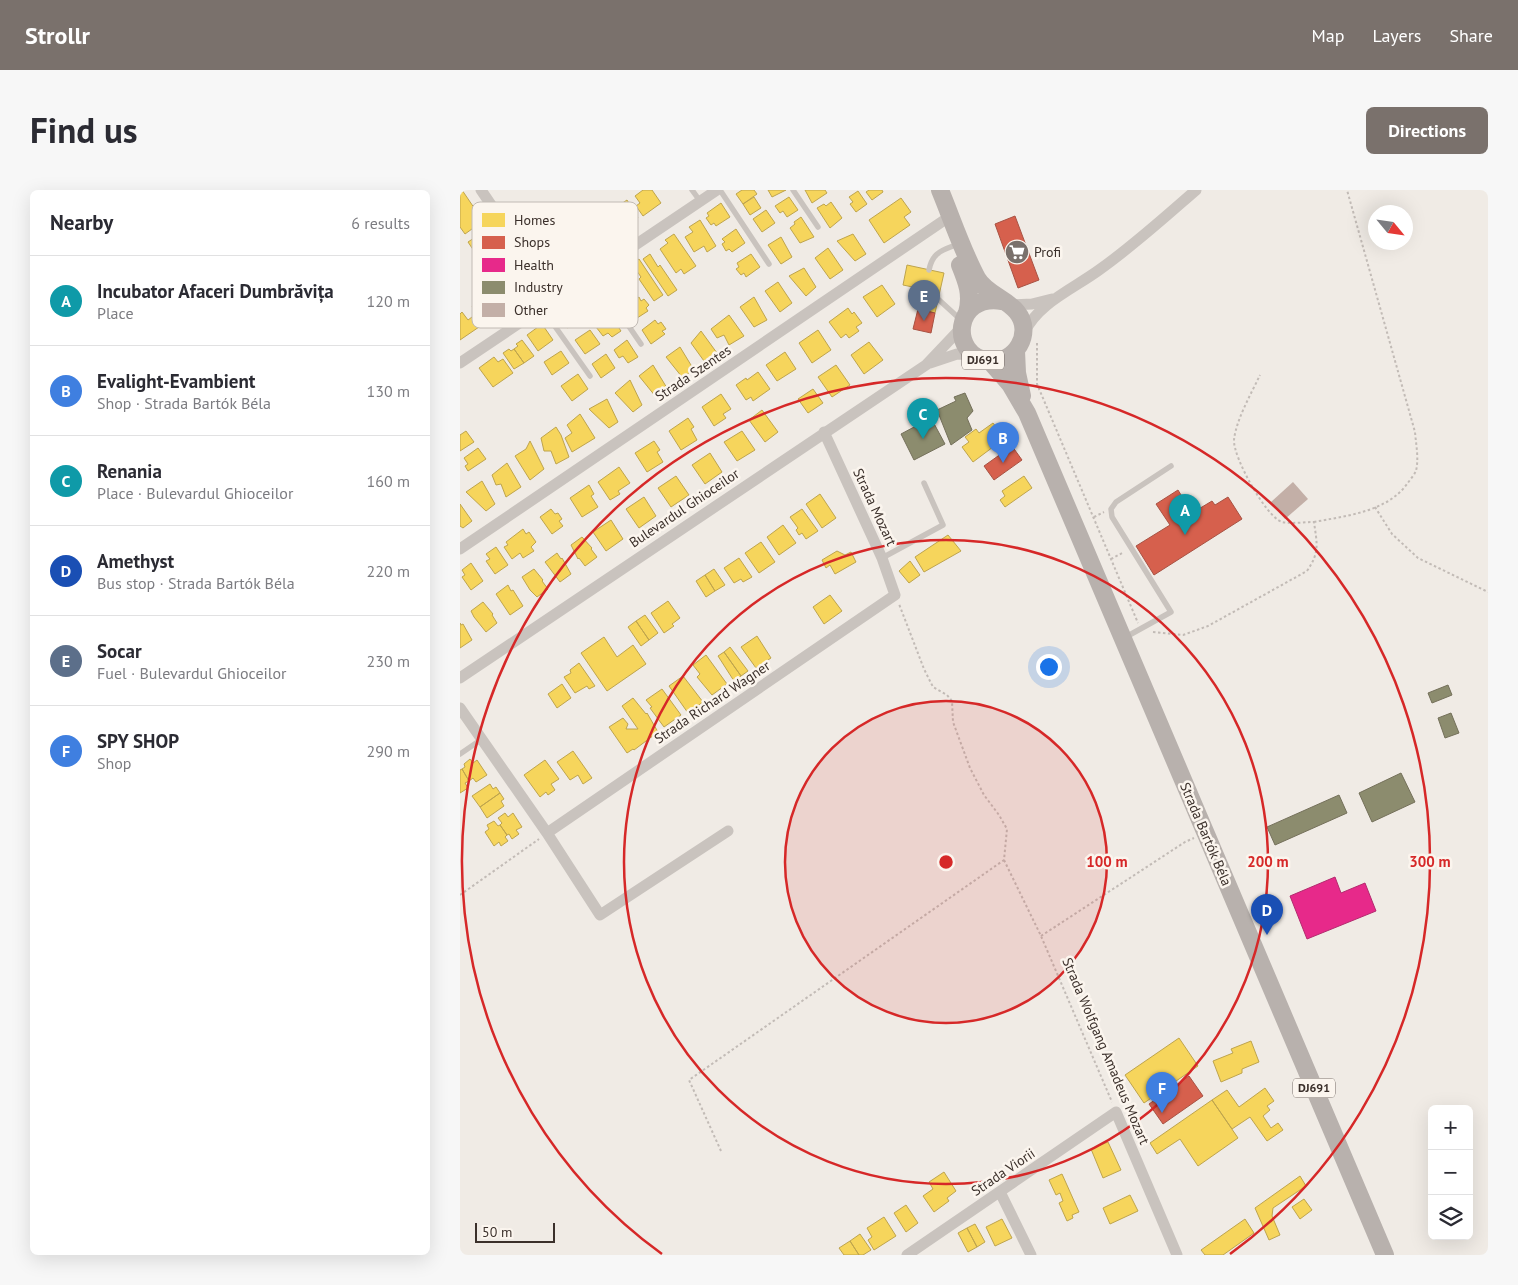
<!DOCTYPE html>
<meta charset="utf-8">
<style>
body{margin:0;font-family:"PT Sans",sans-serif;background:#f7f7f7;color:#2b2b33}
.controls{position:absolute;right:15px;bottom:15px;display:grid;overflow:hidden;border-radius:8px;box-shadow:0 5px 20px #0002}
.controls button{width:45px;height:45px;display:grid;place-items:center;padding:0;border:0;border-bottom:1px solid #e1e1e2;background:#fff;color:#2b2b33;font:25px sans-serif}
.compass{position:absolute;left:908px;top:15px;width:45px;height:45px;border-radius:50%;background:#fff;box-shadow:0 5px 20px #0002;rotate:119deg}
.scale{position:absolute;left:15px;bottom:12px;width:80px;box-sizing:border-box;padding-left:5px;border:2px solid #3b302b;border-top:0;font-size:14px;line-height:18px;white-space:nowrap;color:#3b302b;-webkit-text-stroke:4px #fbf5ee;paint-order:stroke}
.you{position:absolute;left:588px;top:476px;width:18px;height:18px;margin:-12px;border:4px solid #fff;border-radius:50%;background:#1a73e8;box-shadow:0 0 0 8px #1a73e833}
.badge{display:grid;place-items:center;width:32px;height:32px;border-radius:50%;background:#7a716c;color:#fff;font-size:16px;font-weight:700}
.pin{position:absolute;translate:-50% -41px;filter:drop-shadow(0 1px 2px #0008)}
.pin::after{content:'';position:absolute;top:26px;width:18px;height:15px;background:inherit;clip-path:polygon(0 0,100% 0,50% 100%)}
.list{margin:0;padding:0;list-style:none}
h2{display:flex;justify-content:space-between;align-items:center;height:65px;margin:0;padding:0 20px;font-size:21px}
h2 small{font-size:16px;font-weight:400;color:#7c7c81}
.list li{display:grid;grid-template-columns:32px 1fr auto;gap:15px;align-items:center;box-sizing:border-box;height:90px;padding:0 20px;border-top:1px solid #e1e1e2}
.list b{display:block;font-size:19px;white-space:nowrap}
.list p{margin:0;font-size:16px;white-space:nowrap;color:#7c7c81}
.list em{font-size:16px;font-style:normal;color:#7c7c81}
.icon{flex:none;width:28px;height:28px;fill:none;stroke:currentColor;stroke-width:2;stroke-linecap:round;stroke-linejoin:round}
.map{position:relative;flex:none;width:1028px;height:1065px;overflow:hidden;border-radius:8px}
header{display:flex;align-items:center;gap:30px;box-sizing:border-box;height:70px;padding:0 25px;background:#7a716c;color:#fff}
header strong{font-size:24px}
nav{display:flex;gap:28px;margin-inline-start:auto;font-size:18px}
.intro{display:flex;align-items:center;justify-content:space-between;box-sizing:border-box;height:120px;padding:0 30px}
h1{margin:0;font-size:35px}
.button{padding:12px 22px;border-radius:8px;background:#7a716c;color:#fff;font-size:18px;font-weight:700}
main{display:flex;gap:30px;padding:0 30px}
aside{flex:1;background:#fff;border-radius:8px;box-shadow:0 5px 20px #0002}
.map>svg:first-child{display:block}
</style>
<header>
<strong>Strollr</strong>
<nav><a>Map</a><a>Layers</a><a>Share</a></nav>
</header>
<div class="intro"><h1>Find us</h1><a class="button">Directions</a></div>
<main>
<aside>
<h2>Nearby<small>6 results</small></h2>
<ul class="list">
<li><span class="badge" style="background:#0f9aa8">A</span><div><b>Incubator Afaceri Dumbrăvița</b><p>Place</p></div><em>120 m</em></li>
<li><span class="badge" style="background:#3f7fe0">B</span><div><b>Evalight-Evambient</b><p>Shop · Strada Bartók Béla</p></div><em>130 m</em></li>
<li><span class="badge" style="background:#0f9aa8">C</span><div><b>Renania</b><p>Place · Bulevardul Ghioceilor</p></div><em>160 m</em></li>
<li><span class="badge" style="background:#1a4fb4">D</span><div><b>Amethyst</b><p>Bus stop · Strada Bartók Béla</p></div><em>220 m</em></li>
<li><span class="badge" style="background:#5c6f8a">E</span><div><b>Socar</b><p>Fuel · Bulevardul Ghioceilor</p></div><em>230 m</em></li>
<li><span class="badge" style="background:#3f7fe0">F</span><div><b>SPY SHOP</b><p>Shop</p></div><em>290 m</em></li>
</ul>
</aside>
<div class="map">
<svg width="1028" height="1065" viewBox="0 0 1028 1065">
<rect width="100%" height="100%" fill="#f0ebe5"/>
<path fill="#f6d55c" stroke="#bea44d" d="M0,0H2L23,31L5,44L0,37Z
M183,0H192L201,13L183,26L176,16L180,13L175,6Z
M282,0H294L297,4L283,14L276,4Z
M308,0H326L312,7Z
M345,0H365L367,3L352,13Z
M409,0H422L423,2L412,10L406,2Z
M398,1L407,14L396,22L390,14L393,12L389,7Z
M294,7L301,18L290,25L283,14Z
M329,7L338,20L327,27L323,21L320,23L315,16Z
M441,8L451,22L444,27L450,35L424,53L409,30Z
M167,10L178,28L160,40L149,22Z
M371,12L382,28L370,38L357,18L364,14L366,16Z
M261,13L270,27L256,36L254,33L251,35L246,28L249,26L247,23Z
M306,20L315,33L302,42L293,29Z
M341,27L354,47L340,53L330,38L335,34L334,32Z
M240,30L256,56L247,62L244,56L234,62L225,47L233,42L229,37Z
M276,39L285,53L272,62L269,59L266,61L262,54L265,52L262,49Z
M26,40L36,55L18,67L8,52Z
M214,44L236,76L224,84L221,79L216,83L200,59L208,53L205,50Z
M393,44L406,64L395,71L377,51Z
M321,47L332,67L321,74L308,55Z
M368,58L383,80L370,89L355,68Z
M190,64L198,77L200,75L217,100L208,106L183,69Z
M291,64L300,77L286,87L284,83L281,85L276,79L279,77L277,73Z
M179,69L203,105L194,111L179,89L181,87L172,74Z
M447,75L484,83L475,123L458,119L462,99L443,95Z
M344,78L356,97L346,106L329,86Z
M318,92L332,113L320,122L305,101Z
M422,95L435,114L417,127L403,107Z
M28,105L37,117L34,118L38,124L21,135L15,126L18,125L12,116Z
M179,107L181,111L184,109L189,115L186,118L188,121L174,130L165,117Z
M294,107L307,130L294,137L280,117Z
M111,114L121,128L107,138L97,123Z
M388,118L392,124L394,122L402,133L396,137L399,141L389,148L386,144L381,148L369,132Z
M2,122L8,130L12,127L19,137L0,150V124Z
M269,125L284,146L269,155L264,145L257,148L251,139Z
M151,126L161,141L152,147L148,143L143,146L136,137Z
M195,130L198,134L201,132L206,139L202,141L205,144L191,154L182,140Z
M82,134L93,150L78,161L67,145Z
M130,140L140,154L125,164L115,150Z
M358,140L371,160L352,173L339,153Z
M241,141L257,163L244,171L231,153Z
M62,150L74,166L64,173L54,159L58,156L56,154Z
M167,150L178,167L168,173L163,166L159,168L154,160Z
M409,152L423,170L404,184L391,165Z
M220,157L234,180L222,187L206,167Z
M49,159L51,161L54,159L64,173L54,179L43,163Z
M101,161L109,173L92,185L84,172Z
M325,162L336,179L317,191L306,175Z
M146,164L155,178L141,188L132,174Z
M34,167L38,172L43,169L53,183L33,197L19,178Z
M193,175L207,198L196,207L179,186Z
M376,175L390,195L372,207L358,187Z
M298,182L310,199L293,211L291,207L286,210L276,195L286,188L287,190Z
M118,184L128,199L112,211L101,196Z
M170,190L182,215L173,222L155,203Z
M353,199L363,213L348,223L338,209Z
M261,204L271,219L263,224L266,228L254,236L242,217Z
M147,209L158,232L149,238L129,219Z
M302,220L318,242L305,252L289,230Z
M120,224L135,248L112,262L105,248L112,243L107,235Z
M228,228L234,237L231,239L237,250L221,260L209,241Z
M533,233L545,248L513,272L502,257L509,252L505,247L516,239L519,243Z
M96,237L101,245L109,267L96,274L91,261H84L81,248Z
M6,241L14,252L0,261V245Z
M282,241L295,260L277,271L264,252Z
M70,251L84,279L70,290L55,266L66,259Z
M194,251L200,260L197,262L203,272L187,282L175,263Z
M18,258L26,269L8,281L5,276L8,274L4,268Z
M250,263L262,282L245,294L232,275Z
M47,273L61,297L46,307L41,294L36,295L32,285Z
M159,277L170,293L158,301L160,304L150,310L138,292Z
M216,286L229,305L211,317L198,298Z
M564,286L572,298L545,317L540,310L545,306L542,301Z
M22,291L35,314L26,321L6,302Z
M129,295L134,304L131,306L138,317L122,327L110,308Z
M360,304L376,328L362,338L346,314Z
M184,307L196,326L179,338L166,319Z
M0,314L12,331L3,338L0,336Z
M91,319L95,324L98,323L102,329L99,331L103,336L92,344L80,327Z
M342,319L358,341L346,349L342,343L339,345L336,340L338,338L330,327Z
M151,330L163,349L146,361L133,342Z
M323,335L336,353L319,365L307,347Z
M63,339L66,344L69,342L76,352L71,357L74,361L63,368L60,363L52,369L44,357L48,355L46,352Z
M488,345L501,361L464,382L455,367Z
M122,347L132,358L131,359L137,367L125,376L119,368L118,369L111,355Z
M301,352L315,372L299,383L285,363Z
M36,357L48,375L35,384L26,371L30,369L26,364Z
M377,361L385,365L391,362L396,372L375,384L370,375L366,378L362,370Z
M97,363L101,369L102,368L111,384L100,392L85,372Z
M279,368L292,387L283,392L281,389L274,393L264,378Z
M450,371L460,385L449,393L439,381Z
M11,373L23,391L11,400L2,387L5,385L2,380Z
M74,379L83,390L82,391L88,399L77,407L70,400L62,387Z
M254,379L265,395L255,401L245,385Z
M245,385L255,401L246,407L236,391Z
M48,395L51,401L53,400L63,416L50,425L36,404Z
M370,405L382,421L364,434L353,417Z
M208,411L220,428L212,434L214,436L204,443L191,423Z
M23,412L33,424L32,425L37,433L26,442L14,427L11,421Z
M185,425L198,443L189,450L176,431Z
M176,431L189,450L181,456L168,437Z
M0,433L1,435L3,434L12,450L0,458Z
M297,446L311,468L296,478L281,457Z
M144,447L157,467L173,455L186,474L147,501L121,463Z
M270,457L288,481L281,486L264,462Z
M264,462L281,486L274,491L258,466Z
M246,465L267,494L252,505L237,487L240,484L233,475Z
M119,473L135,496L129,499L127,496L115,503L104,487L111,483L110,480Z
M223,486L243,512L228,523L209,496Z
M102,494L111,508L97,518L88,504Z
M202,499L221,525L204,537L190,518L192,517L186,510Z
M173,508L186,524L187,523L198,542L174,560L173,559L167,563L149,537L163,528L168,534L166,539H178L162,516Z
M113,561L132,588L123,594L118,585L110,590L97,572Z
M10,569L13,573L17,570L27,585L16,592L13,588L9,591L2,579L5,577L4,574Z
M85,570L99,589L91,594L95,600L88,605L86,602L80,607L64,585Z
M2,579L9,591L5,593L8,598L0,603V580Z
M30,594L33,599L36,597L40,603L20,617L12,606Z
M40,603L44,609L41,611L44,616L27,628L20,617Z
M45,623L48,627L53,623L62,637L56,640L59,644L52,649L49,644L47,645L40,635L42,633L38,628Z
M34,631L38,636L40,635L47,645L45,647L48,651L41,656L39,652L34,656L25,642L29,639L27,635Z
M719,848L738,876L684,913L665,885Z
M791,851L799,872L782,879V883L761,892L753,871L773,863L771,859Z
M805,898L814,911L807,916L810,920L803,926L811,938L818,933L823,940L807,951L790,927L772,939L752,910L767,900L779,917Z
M752,910L778,948L738,976L720,949L697,964L690,953Z
M648,952L661,980L643,988L631,959Z
M484,982L496,1001L487,1008L489,1011L474,1022L463,1006L473,999L469,992Z
M602,984L619,1022L612,1025L613,1028L607,1031L599,1013L603,1011L600,1003L596,1005L589,990Z
M840,986L846,996L813,1018L812,1026L820,1045L809,1050L795,1018Z
M670,1005L678,1021L650,1034L643,1018Z
M844,1009L852,1020L840,1029L832,1017Z
M446,1015L458,1033L446,1042L434,1023Z
M424,1027L436,1046L414,1060L408,1050L412,1047L407,1038Z
M542,1029L552,1048L535,1056L526,1037Z
M785,1029L794,1043L763,1065H745L741,1060Z
M515,1034L525,1052L517,1057L507,1038Z
M507,1038L517,1057L508,1062L498,1043Z
M400,1044L411,1060L403,1065H399L390,1051Z
M390,1051L399,1065H384L379,1058Z"/>
<path fill="#d6604d" stroke="#a85243" d="M555,26L579,90L558,98L535,34Z
M458,119L475,123L471,143L453,139Z
M552,256L562,270L534,290L524,276Z
M718,300L732,323L752,311L755,315L768,307L782,329L694,385L676,356L710,335L696,314Z
M729,886L743,906L703,934L689,914Z"/>
<path fill="#e7298a" stroke="#b32b6e" d="M875,687L881,703L905,693L916,721L847,749L830,706Z"/>
<path fill="#8c8c6e" stroke="#74705a" d="M505,203L513,221L507,228L512,240L491,255L477,220L496,211L494,207Z
M471,228L485,254L454,270L441,244Z
M988,495L992,505L972,513L968,503Z
M991,523L999,543L985,548L978,528Z
M941,583L955,612L912,632L899,603Z
M879,605L887,623L815,655L807,637Z"/>
<path fill="#c3afa7" d="M833,292L848,309L825,329L811,312Z"/>
<g fill="none" stroke-linecap="round" stroke-linejoin="round">
<path stroke="#c2bbb6" stroke-width="2" stroke-dasharray="2.5 2.5" stroke-linecap="butt" d="M577,153V194L678,433
M915,317L932,344L958,368L1028,402
M634,327L644,322
M854,332C885,326 927,322 947,294C950,290 954,285 956,281C959,268 956,255 955,242L887,0
M651,369L664,362
M693,442L723,445L748,436L847,381C860,362 857,354 854,332C844,332 832,334 822,332C806,327 773,267 774,250C776,230 791,204 800,185
M544,670L581,746L652,912
M0,705L79,649
M581,746L725,652L734,648
M261,961L229,890L544,670L547,639L539,625L524,605L510,578L493,532L492,511L487,505L473,497L464,479L439,414"/>
<path stroke="#c9c3be" stroke-width="5.5" d="M232,0L240,11
M260,0L309,74
M333,0L358,37
M469,80C472,65 479,61 493,56
M133,84L181,154
M478,109L501,130
M82,118L130,186
M422,368L483,335L464,293
M664,448L711,422L652,327L651,319L656,312L711,276
M0,564L22,549"/>
<path stroke="#c9c3be" stroke-width="11" d="M21,0L95,109
M550,115L572,114L592,109
M564,143C578,113 613,99 639,80C673,56 705,27 736,0
M0,173L257,0
M470,173L497,164L513,165
M0,359L483,31
M0,488L466,175L502,137
M0,518L87,643L140,725L268,641
M87,643L435,405L422,368L364,242
M540,1002L571,1065
M447,1065L656,922L717,1065"/>
<path stroke="#b8b1ad" stroke-width="18" d="M480,0C492,29 502,60 517,88C526,104 546,108 557,122C574,143 555,174 529,171C489,166 493,103 542,111
M500,75C507,92 512,105 507,123
M556,161L557,183L562,206
M530,171L550,194L567,223L925,1065"/>
</g>
<circle cx="486" cy="672" r="161" fill="#d62828" fill-opacity=".12"/>
<g fill="none" stroke="#d62828" stroke-width="2.5">
<circle cx="486" cy="672" r="161"/>
<circle cx="486" cy="672" r="322"/>
<path d="M202 1064A484 484 0 1 1 770 1064"/>
</g>
<defs>
<g id="supermarket-disc" transform="scale(1.25)"><circle r="9.5" fill="#7a716c" stroke="#fbf5ee"/><path d="M-6-5.5h2.5l.6 2H6L4.5 2H-2.5L-4.4-4H-6ZM-1.5 3.2a1.3 1.3 0 1 0 .1 0ZM3 3.2a1.3 1.3 0 1 0 .1 0Z" fill="#fff"/></g>
</defs>
<g fill-rule="evenodd">
<use href="#supermarket-disc" x="557" y="62"/>
</g>
<g text-anchor="middle" stroke-width="5" stroke-linejoin="round" paint-order="stroke">
<g fill="#fbf5ee" stroke="#756b66" stroke-width="1">
<rect x="502" y="160.5" width="42" height="19" rx="4"/>
<rect x="833" y="888.5" width="42" height="19" rx="4"/>
</g>
<g font-size="12" font-weight="bold" fill="#3b302b">
<text x="523" y="174">DJ691</text>
<text x="854" y="902">DJ691</text>
</g>
<g font-size="14" fill="#3b302b" stroke="#fbf5ee" text-anchor="start">
<text x="574" y="67">Profi</text>
</g>
<g font-size="14" fill="#3b302b" stroke="#fbf5ee">
<text transform="translate(233 183) rotate(-34)" y="5">Strada Szentes</text>
<text transform="translate(415 317) rotate(65)" y="5">Strada Mozart</text>
<text transform="translate(224 318) rotate(-34)" y="5">Bulevardul Ghioceilor</text>
<text transform="translate(252 512) rotate(-34)" y="5">Strada Richard Wagner</text>
<text transform="translate(746 644) rotate(67)" y="5">Strada Bartók Béla</text>
<text transform="translate(646 861) rotate(67)" y="5">Strada Wolfgang Amadeus Mozart</text>
<text transform="translate(543 982) rotate(-34)" y="5">Strada Viorii</text>
</g>
</g>
<rect x="12" y="12" width="166" height="126" rx="8" fill="#fbf5ee" stroke="#c1bab4" stroke-width="1"/>
<rect x="22" y="23" width="23" height="14" fill="#f6d55c"/>
<rect x="22" y="46" width="23" height="13" fill="#d6604d"/>
<rect x="22" y="68" width="23" height="14" fill="#e7298a"/>
<rect x="22" y="91" width="23" height="13" fill="#8c8c6e"/>
<rect x="22" y="113" width="23" height="14" fill="#c3afa7"/>
<g font-size="14" fill="#3b302b">
<text x="54" y="35">Homes</text>
<text x="54" y="57">Shops</text>
<text x="54" y="80">Health</text>
<text x="54" y="102">Industry</text>
<text x="54" y="125">Other</text>
</g>
<circle cx="486" cy="672" r="8" fill="#d62828" stroke="#fbf5ee" stroke-width="2.5"/>
<g font-size="15" text-anchor="middle" font-weight="bold" fill="#d62828" stroke="#fbf5ee" stroke-width="5" stroke-linejoin="round" paint-order="stroke">
<text x="647" y="677">100 m</text>
<text x="808" y="677">200 m</text>
<text x="970" y="677">300 m</text>
</g>
</svg>
<div class="controls">
<button>+</button>
<button>−</button>
<button><svg class="icon" aria-label="layers" viewBox="0 0 24 24"><path d="M12 4l9 5-9 5-9-5zM3 14l9 5 9-5"/></svg></button>
</div>
<svg class="compass" viewBox="-18 -18 36 36"><path d="M0-13l5 13h-10z" fill="#e53935"/><path d="M0 13l5-13h-10z" fill="#7c7c81"/></svg>
<div class="scale">50 m</div>
<div class="you"></div>
<div class="pin badge" style="left:725px;top:345px;background:#0f9aa8">A</div>
<div class="pin badge" style="left:543px;top:273px;background:#3f7fe0">B</div>
<div class="pin badge" style="left:463px;top:249px;background:#0f9aa8">C</div>
<div class="pin badge" style="left:807px;top:745px;background:#1a4fb4">D</div>
<div class="pin badge" style="left:464px;top:131px;background:#5c6f8a">E</div>
<div class="pin badge" style="left:702px;top:923px;background:#3f7fe0">F</div>
</div>
</main>
